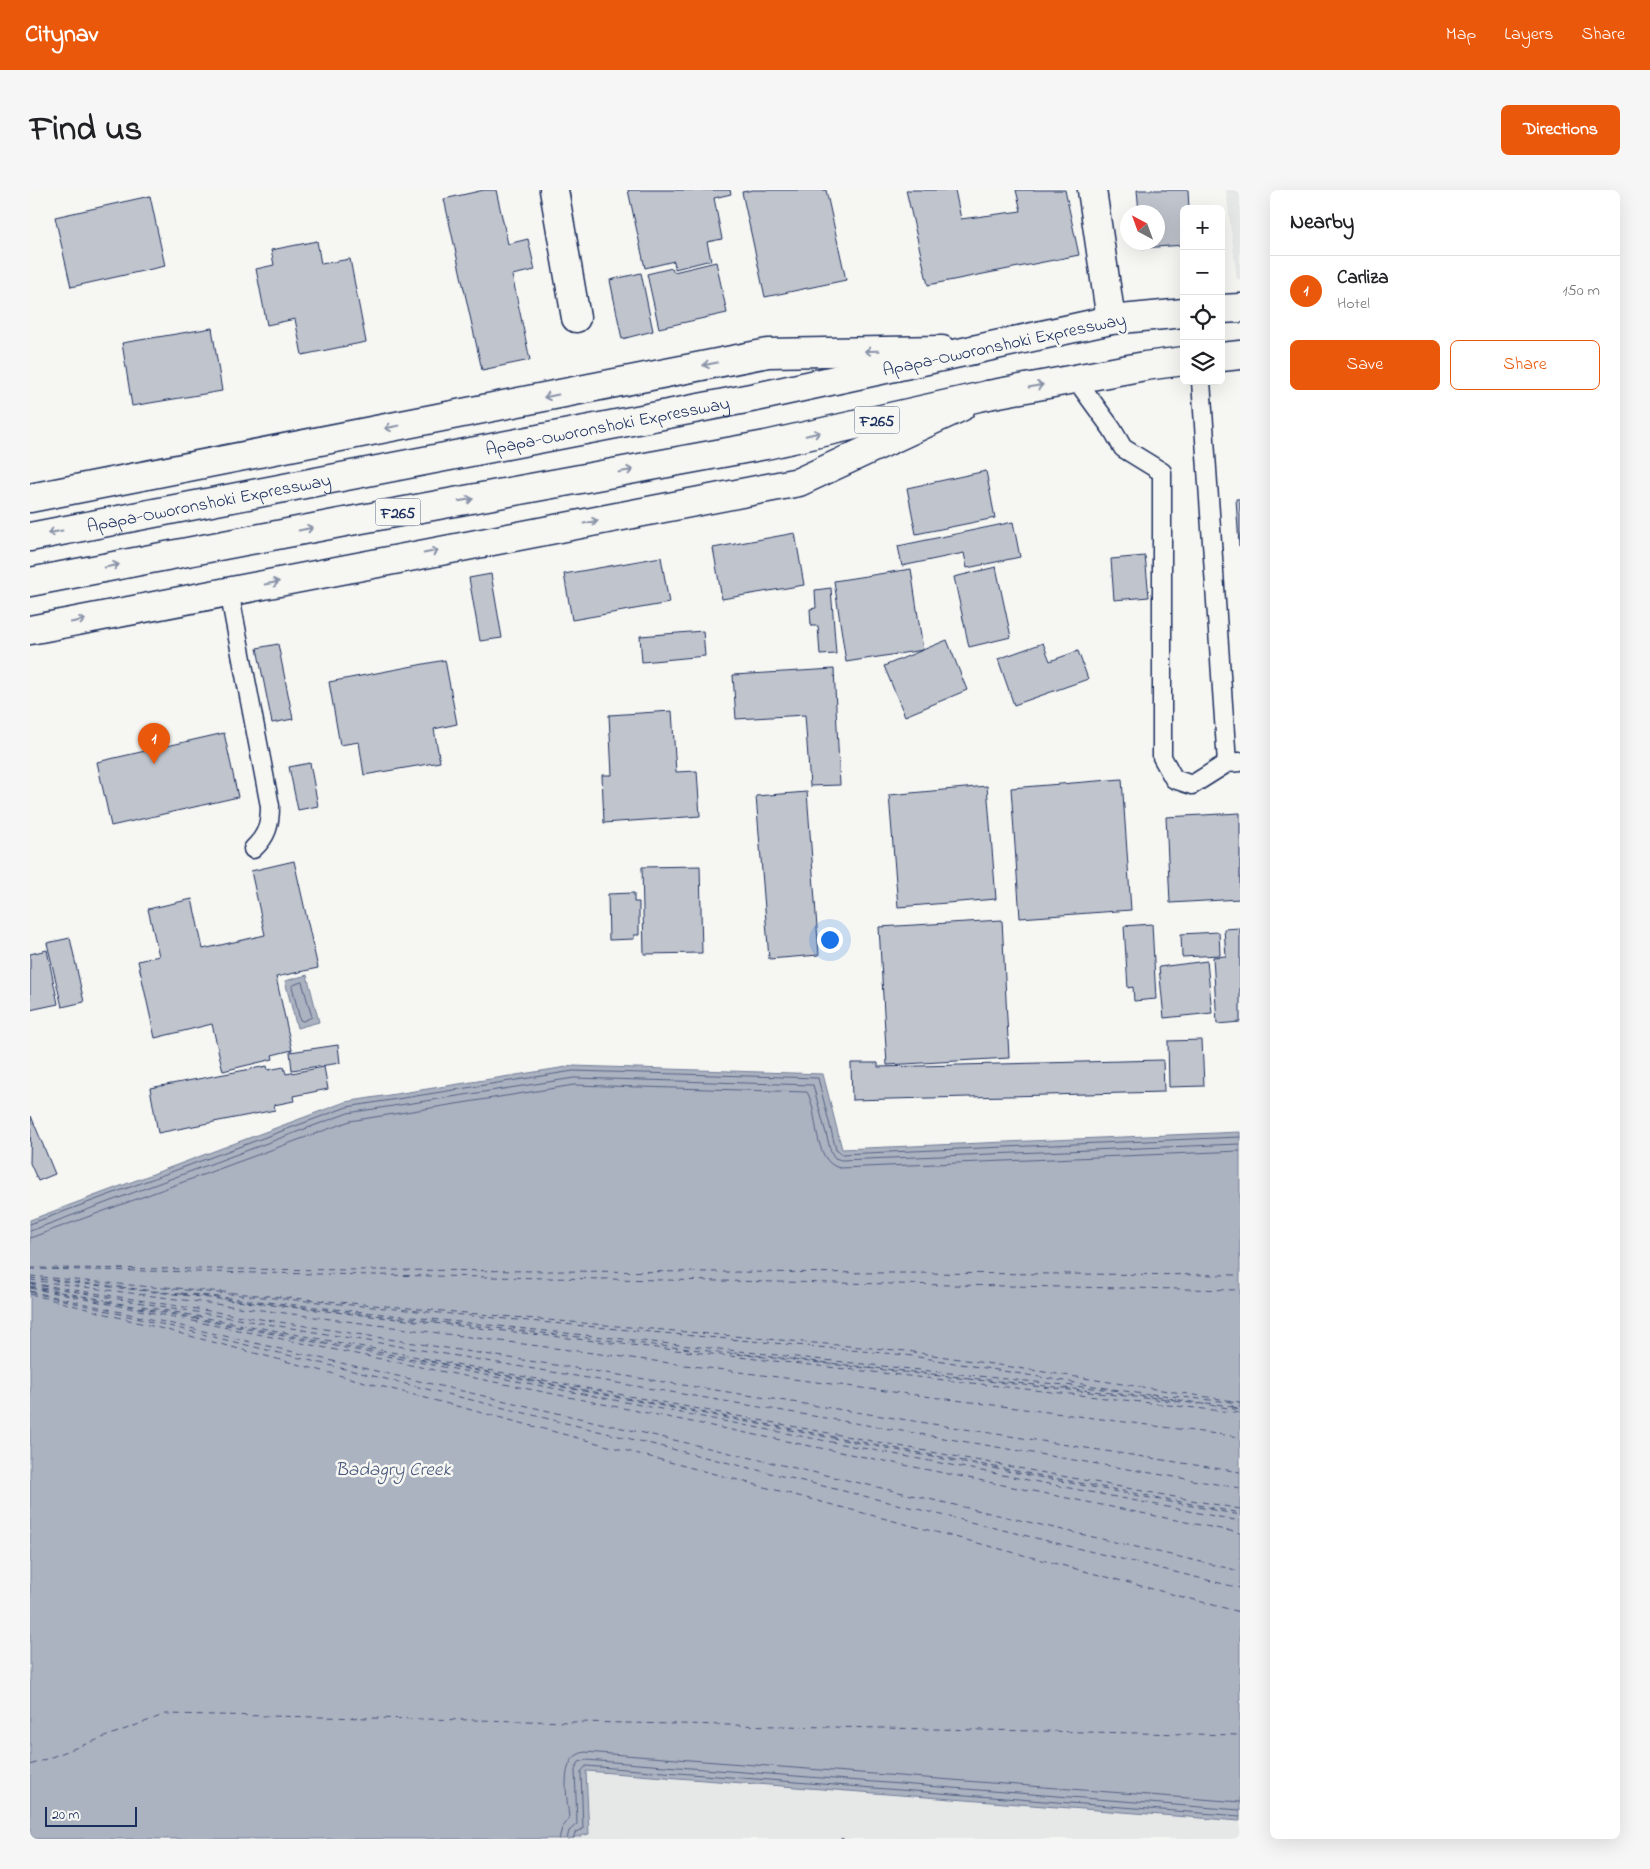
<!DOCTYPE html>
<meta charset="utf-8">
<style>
body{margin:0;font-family:"Indie Flower",sans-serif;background:#f6f6f6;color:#202124}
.controls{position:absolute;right:15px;top:15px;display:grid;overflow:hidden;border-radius:8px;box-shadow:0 5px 20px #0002}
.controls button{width:45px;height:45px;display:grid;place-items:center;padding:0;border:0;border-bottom:1px solid #e0e0e0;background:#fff;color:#202124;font:25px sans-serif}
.compass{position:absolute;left:1090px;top:15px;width:45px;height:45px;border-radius:50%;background:#fff;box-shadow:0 5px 20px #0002;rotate:319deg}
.scale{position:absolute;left:15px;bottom:12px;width:92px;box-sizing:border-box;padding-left:5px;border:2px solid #1b2f5e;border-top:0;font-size:14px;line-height:18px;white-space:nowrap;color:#1b2f5e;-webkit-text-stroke:4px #f6f6f2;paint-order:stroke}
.you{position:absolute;left:799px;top:749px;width:18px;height:18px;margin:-12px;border:4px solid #fff;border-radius:50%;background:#1a73e8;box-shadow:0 0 0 8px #1a73e833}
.badge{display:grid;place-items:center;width:32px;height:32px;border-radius:50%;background:#ea580c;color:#fff;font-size:16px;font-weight:700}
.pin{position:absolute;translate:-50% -41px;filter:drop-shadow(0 1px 2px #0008)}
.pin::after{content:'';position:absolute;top:26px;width:18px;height:15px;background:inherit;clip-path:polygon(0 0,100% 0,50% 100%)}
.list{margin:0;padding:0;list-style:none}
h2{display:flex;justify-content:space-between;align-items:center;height:65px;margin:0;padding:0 20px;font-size:21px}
h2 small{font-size:16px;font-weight:400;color:#757577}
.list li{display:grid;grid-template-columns:32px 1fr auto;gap:15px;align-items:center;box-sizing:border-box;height:70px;padding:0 20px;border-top:1px solid #e0e0e0}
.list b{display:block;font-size:19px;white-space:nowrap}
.list p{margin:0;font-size:16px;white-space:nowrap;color:#757577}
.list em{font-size:16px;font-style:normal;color:#757577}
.actions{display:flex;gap:10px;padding:15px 20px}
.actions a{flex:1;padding:11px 0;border:1px solid #ea580c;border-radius:8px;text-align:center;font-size:18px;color:#ea580c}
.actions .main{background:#ea580c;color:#fff}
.icon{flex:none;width:28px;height:28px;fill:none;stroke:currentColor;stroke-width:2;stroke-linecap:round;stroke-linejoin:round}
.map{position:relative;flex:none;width:1210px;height:1649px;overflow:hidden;border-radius:8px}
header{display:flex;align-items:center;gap:30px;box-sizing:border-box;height:70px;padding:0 25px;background:#ea580c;color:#fff}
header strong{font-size:24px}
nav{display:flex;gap:28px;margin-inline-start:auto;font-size:18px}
.intro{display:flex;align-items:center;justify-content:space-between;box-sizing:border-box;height:120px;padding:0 30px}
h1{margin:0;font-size:35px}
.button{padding:12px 22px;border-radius:8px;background:#ea580c;color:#fff;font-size:18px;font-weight:700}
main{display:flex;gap:30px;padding:0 30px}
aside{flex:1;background:#fff;border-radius:8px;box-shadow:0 5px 20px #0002}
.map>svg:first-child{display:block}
</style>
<header>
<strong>Citynav</strong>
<nav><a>Map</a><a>Layers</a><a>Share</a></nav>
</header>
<div class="intro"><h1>Find us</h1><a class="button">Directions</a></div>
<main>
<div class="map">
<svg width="1210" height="1649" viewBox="0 0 1210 1649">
<rect width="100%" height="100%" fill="#f6f6f2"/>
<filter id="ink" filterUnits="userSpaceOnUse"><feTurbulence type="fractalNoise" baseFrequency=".02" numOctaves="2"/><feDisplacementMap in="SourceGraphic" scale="10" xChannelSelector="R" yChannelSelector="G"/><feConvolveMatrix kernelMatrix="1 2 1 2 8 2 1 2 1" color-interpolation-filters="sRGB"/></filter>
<g filter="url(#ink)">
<path fill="#e6e7e7" d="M1196,0H1210V89H1207Z
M556,1581L1210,1631V1649H538L559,1644Z"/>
<path fill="#abb2c0" stroke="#717e99" d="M277,785L289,832L267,838L255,791Z
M543,876L793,884L812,959L1210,942V1631L556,1581L559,1644L538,1649H0V1030L315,912Z"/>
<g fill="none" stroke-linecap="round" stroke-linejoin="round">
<path stroke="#556385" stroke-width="1" d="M272,792L282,827L273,831L270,830L262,796Z
M0,1034L317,917L543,881L788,888L806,960L812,964L1210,947
M0,1041L318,923L544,888L783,895L801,962L805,968L811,970L1210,954
M0,1048L320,931L544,895L777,902C789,922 782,972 810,978L1210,961
M529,1649L532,1638L539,1629C538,1609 527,1567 555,1562L1210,1612
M537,1649L539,1641L547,1634L545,1580L549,1572L556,1570L1210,1620
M543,1649L545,1643L553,1639L551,1582L556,1576L1210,1626"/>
<path stroke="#46567b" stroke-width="1" stroke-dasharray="6 5" stroke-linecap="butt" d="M0,1078L1210,1085
M0,1079L1210,1100
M0,1086L876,1165L1210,1220
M0,1088L1210,1223
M0,1090L1210,1247
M22,1090L90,1097
M0,1093L1210,1282
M0,1094L1210,1298
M0,1096L29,1101
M0,1097L1210,1331
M90,1097L150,1104
M135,1097L877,1161L1210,1212
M0,1098L1210,1343
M0,1101L1210,1381
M0,1102L1210,1398
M30,1102L75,1110
M151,1103L1092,1201
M0,1104L1210,1422
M150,1104L1170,1214
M77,1111L1210,1325
M112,1116L1210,1319
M704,1163L1147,1210
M389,1169L1210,1323
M1121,1204L1210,1213
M1176,1213L1210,1217
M1201,1217L1210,1218
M0,1575L136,1524L1210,1545"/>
</g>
<path fill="#c0c4cd" stroke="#1b2f5e" d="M454,0H466L478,54L498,49L505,80L482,85L500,170L452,180L414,9Z
M598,0H700L701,4L684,8L692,49L677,52L681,70L645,79L644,71L615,78Z
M723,0H796L816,90L735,107L712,2Z
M876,0H925L931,29L991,21L986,0H1035L1049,65L898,95Z
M1107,0H1158L1159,19H1154V55L1112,58L1111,52H1128V22H1109Z
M120,6L135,76L41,97L25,27Z
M287,51L291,74L320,69L336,152L272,165L265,129L237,135L226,79L244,75L241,60Z
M686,72L697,123L629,138L617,84L642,78L644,82Z
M611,83L623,141L592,149L580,90Z
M182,138L192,201L102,216L92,153Z
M956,281L965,328L886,344L877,298Z
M1206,309H1210V356H1209Z
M983,332L990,367L937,378L934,363L872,376L868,356Z
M765,343L774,395L692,409L683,358Z
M1115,366L1119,407L1084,410L1081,369Z
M631,367L639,413L542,430L534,384Z
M966,377L981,447L939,457L924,387Z
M881,379L893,460L816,472L804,391Z
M461,384L472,448L450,451L439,388Z
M801,398L806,464L790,465L788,436H781L780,419L786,418L785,400Z
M673,441L675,466L612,472L610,446Z
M917,450L937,500L875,526L854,476Z
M1013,453L1020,471L1048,461L1058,489L984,515L968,469Z
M248,454L263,529L242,533L227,458Z
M415,470L427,534L404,539L410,572L334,585L329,552L310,555L299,492Z
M804,479L810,595L780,596L775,525L706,529L703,485Z
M642,521L646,582L667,581L670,626L574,633L572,585H582L579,525Z
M194,543L208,607L81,636L67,572Z
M280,573L288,616L268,620L259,577Z
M1092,589L1101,720L990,728L981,598Z
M957,596L966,709L868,717L859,605Z
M777,602L789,765L739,769L726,606Z
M1210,623V709L1140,713L1136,627Z
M264,671L288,778L246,787L262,860L242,865L243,869L193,881L182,834L125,848L108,771L129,766L118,719L162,709L173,759L235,745L221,681Z
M670,676L672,763L614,764L612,677Z
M604,703V712H609V745H604V749L579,750L578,704Z
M972,730L979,868L857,875L849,737Z
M1122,734L1126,809L1104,811L1103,797L1098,798L1094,736Z
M1210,738V832L1187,834L1183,767L1196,766L1194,739Z
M1189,742L1190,765L1152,767L1151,744Z
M40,748L54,812L32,817L17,753Z
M17,760L28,814L0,820V764Z
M1177,771L1182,823L1134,828L1129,777Z
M1172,850L1174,896L1139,897L1138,851Z
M308,855L310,873L262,880L260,862Z
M1133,870L1134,902L822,910L821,873H848V877Z
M237,876L238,880L254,877L256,884L294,877L298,899L263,906L264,911L244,915L245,920L128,943L120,898Z
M1,926L25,984L8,991L0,973Z"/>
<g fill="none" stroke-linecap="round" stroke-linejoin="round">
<g stroke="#1b2f5e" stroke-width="21">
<path id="service" d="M1045,188L1082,239L1093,258L1132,282V567L1144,589L1162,595L1197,573L1210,572
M1171,191L1197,573
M199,401L240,616C240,635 237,646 223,659"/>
</g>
<g stroke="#1b2f5e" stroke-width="31">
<path id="minor" d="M524,0L546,128
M1062,0L1081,130"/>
</g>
<g stroke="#1b2f5e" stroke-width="31">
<path id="secondary" d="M0,308L738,163L912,160
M0,440L769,292L931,217"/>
</g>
<g stroke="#1b2f5e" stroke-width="31">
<path id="primary" d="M1191,119L1210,118
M943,160L1081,130L1154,123
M1191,167L1210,165
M958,205L1115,176L1154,171"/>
</g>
<g stroke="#1b2f5e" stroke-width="31">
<g id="motorway">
<path id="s1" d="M0,347L726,207L943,160"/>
<path d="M0,392L315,332L736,255L958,205"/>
</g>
</g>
<path stroke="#1b2f5e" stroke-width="3" stroke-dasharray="1 4" stroke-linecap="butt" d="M812,1649L813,1645"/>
<use href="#service" stroke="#f6f6f2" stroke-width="18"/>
<use href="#minor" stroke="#f6f6f2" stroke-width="28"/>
<use href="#secondary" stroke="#f6f6f2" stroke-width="28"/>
<use href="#primary" stroke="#f6f6f2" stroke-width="28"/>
<use href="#motorway" stroke="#f6f6f2" stroke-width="28"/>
</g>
<defs><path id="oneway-shaft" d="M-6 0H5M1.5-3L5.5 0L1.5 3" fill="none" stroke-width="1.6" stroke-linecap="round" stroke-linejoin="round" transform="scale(1.25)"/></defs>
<g stroke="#8892a8">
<use href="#oneway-shaft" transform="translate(842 161) rotate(179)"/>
<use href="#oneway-shaft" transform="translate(680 174) rotate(169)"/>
<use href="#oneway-shaft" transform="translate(1006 196) rotate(-11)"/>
<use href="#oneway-shaft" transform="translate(521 206) rotate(169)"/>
<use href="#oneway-shaft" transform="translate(362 237) rotate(169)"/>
<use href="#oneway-shaft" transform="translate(783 244) rotate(-13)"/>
<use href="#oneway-shaft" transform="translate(596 281) rotate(-10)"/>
<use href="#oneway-shaft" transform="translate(436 310) rotate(-10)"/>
<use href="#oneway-shaft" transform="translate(561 332) rotate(-11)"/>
<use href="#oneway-shaft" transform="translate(276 339) rotate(-11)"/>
<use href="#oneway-shaft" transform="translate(25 342) rotate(169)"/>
<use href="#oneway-shaft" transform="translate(401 362) rotate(-11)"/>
<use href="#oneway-shaft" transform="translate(82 376) rotate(-11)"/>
<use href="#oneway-shaft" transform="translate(242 393) rotate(-11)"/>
<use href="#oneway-shaft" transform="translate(48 431) rotate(-11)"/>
</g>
</g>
<g text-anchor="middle" stroke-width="5" stroke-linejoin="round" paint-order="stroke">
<g fill="#f6f6f2" stroke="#5d6b8a" stroke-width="1">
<rect x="824.5" y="216.5" width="45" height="27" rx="4"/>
<rect x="345.5" y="308.5" width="45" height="27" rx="4"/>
</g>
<g font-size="16" font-weight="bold" fill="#1b2f5e">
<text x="847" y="236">F265</text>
<text x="368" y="328">F265</text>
</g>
<g font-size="18" fill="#1b2f5e" stroke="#f6f6f2">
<text transform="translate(974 154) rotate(-12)" y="6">Apapa-Oworonshoki Expressway</text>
<text dy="6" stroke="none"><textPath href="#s1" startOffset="588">Apapa-Oworonshoki Expressway</textPath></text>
<text dy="6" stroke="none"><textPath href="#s1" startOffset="182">Apapa-Oworonshoki Expressway</textPath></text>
</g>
<g font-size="19" font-style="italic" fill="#46567b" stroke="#f6f6f2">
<text x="363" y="1285">Badagry Creek</text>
</g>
</g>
</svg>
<div class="controls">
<button>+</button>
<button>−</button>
<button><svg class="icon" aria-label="locate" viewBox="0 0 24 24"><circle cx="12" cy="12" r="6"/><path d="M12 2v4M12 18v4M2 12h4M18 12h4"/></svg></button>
<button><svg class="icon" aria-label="layers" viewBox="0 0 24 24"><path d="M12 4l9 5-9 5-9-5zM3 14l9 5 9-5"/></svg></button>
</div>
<svg class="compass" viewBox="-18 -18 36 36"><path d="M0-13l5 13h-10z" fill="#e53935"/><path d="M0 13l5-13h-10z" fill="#757577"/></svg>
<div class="scale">20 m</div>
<div class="you"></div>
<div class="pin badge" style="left:124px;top:574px">1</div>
</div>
<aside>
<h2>Nearby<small></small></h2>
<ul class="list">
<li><span class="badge">1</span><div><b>Carliza</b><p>Hotel</p></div><em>150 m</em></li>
</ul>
<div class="actions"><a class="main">Save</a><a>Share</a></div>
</aside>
</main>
